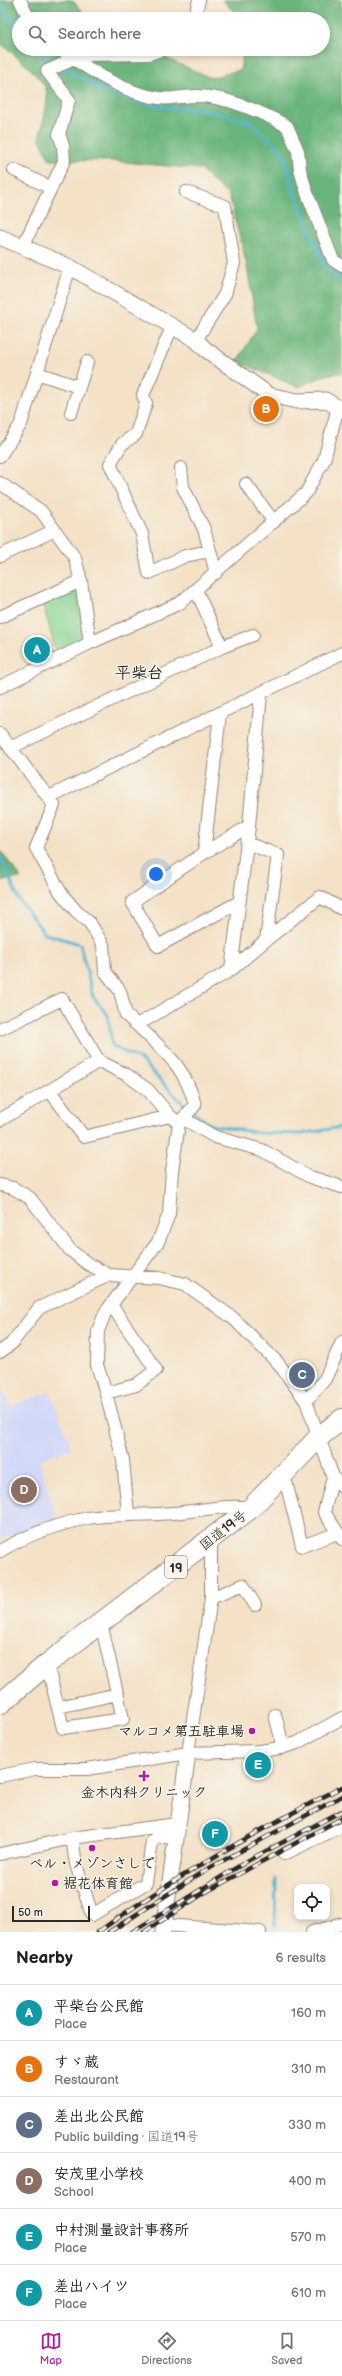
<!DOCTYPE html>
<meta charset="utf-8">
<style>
body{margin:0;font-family:"Balsamiq Sans","Klee One",sans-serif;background:#f6f6f6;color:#202124}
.controls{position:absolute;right:12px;bottom:12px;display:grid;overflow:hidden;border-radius:8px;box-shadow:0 2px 6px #0003}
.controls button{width:36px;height:36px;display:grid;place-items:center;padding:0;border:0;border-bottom:1px solid #e0e0e0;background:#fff;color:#202124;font:20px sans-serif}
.scale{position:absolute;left:12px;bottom:10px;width:78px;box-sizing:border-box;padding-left:4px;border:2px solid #2b2b2b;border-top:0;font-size:11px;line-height:14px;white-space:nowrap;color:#2b2b2b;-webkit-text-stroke:3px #f7f3e8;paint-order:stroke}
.you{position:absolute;left:156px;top:874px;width:14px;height:14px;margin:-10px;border:3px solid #fff;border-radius:50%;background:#1a73e8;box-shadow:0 0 0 6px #1a73e833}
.badge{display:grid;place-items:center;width:26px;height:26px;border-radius:50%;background:#b5179e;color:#fff;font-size:13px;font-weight:700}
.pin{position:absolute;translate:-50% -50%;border:2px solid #fff;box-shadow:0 1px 4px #0006}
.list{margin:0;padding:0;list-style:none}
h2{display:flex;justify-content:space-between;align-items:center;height:52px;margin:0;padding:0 16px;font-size:17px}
h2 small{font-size:13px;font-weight:400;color:#757577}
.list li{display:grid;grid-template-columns:26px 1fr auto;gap:12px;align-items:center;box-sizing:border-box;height:56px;padding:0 16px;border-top:1px solid #e0e0e0}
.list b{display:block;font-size:15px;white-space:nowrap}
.list p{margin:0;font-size:13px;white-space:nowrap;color:#757577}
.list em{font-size:13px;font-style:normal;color:#757577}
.icon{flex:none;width:22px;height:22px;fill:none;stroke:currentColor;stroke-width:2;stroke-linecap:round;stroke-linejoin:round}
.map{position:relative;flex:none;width:342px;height:1932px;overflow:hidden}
.search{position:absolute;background:#fff;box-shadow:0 2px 6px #0003;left:12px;right:12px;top:12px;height:44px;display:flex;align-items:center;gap:10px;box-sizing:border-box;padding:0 14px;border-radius:22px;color:#757577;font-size:15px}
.sheet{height:388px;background:#fff}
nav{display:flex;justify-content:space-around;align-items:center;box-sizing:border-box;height:56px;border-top:1px solid #e0e0e0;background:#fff;font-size:11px;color:#757577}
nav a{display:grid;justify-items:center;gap:2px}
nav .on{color:#b5179e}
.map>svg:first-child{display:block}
</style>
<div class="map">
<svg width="342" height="1932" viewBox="0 0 342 1932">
<rect width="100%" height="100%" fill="#f7f3e8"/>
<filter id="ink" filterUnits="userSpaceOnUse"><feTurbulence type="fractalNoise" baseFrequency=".025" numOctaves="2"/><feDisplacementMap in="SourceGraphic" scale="8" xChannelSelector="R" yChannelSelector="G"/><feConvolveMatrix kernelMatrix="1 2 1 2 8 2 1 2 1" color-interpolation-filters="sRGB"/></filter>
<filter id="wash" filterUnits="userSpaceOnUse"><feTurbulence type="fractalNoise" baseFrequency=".012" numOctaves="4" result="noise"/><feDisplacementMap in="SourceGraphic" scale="16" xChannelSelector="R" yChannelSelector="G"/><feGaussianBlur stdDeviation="0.9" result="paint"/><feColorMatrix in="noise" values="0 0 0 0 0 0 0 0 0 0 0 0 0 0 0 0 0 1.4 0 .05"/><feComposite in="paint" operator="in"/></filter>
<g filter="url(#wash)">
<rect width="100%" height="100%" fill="#f4e1c6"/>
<path fill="#d1d9f9" d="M0,1383L10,1406L50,1392L72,1449L39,1459L57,1521L0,1539Z"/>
<path fill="#84d393" stroke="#587f5f" d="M76,587L86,641L57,653C49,634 50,621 41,603Z"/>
<path fill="#6bb57d" stroke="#4b7054" d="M0,0H72L90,19H19V49H145L211,78L240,70L244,49H323V19H240L223,0H341L342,373L327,375L298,387L237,361L257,329L247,266L229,196L200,169L113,161L50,160L39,138C42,125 50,101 46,89C40,75 11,52 0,43Z
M0,850L21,878L0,881Z"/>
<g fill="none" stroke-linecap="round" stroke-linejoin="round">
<path stroke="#57b7d6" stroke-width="3" d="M0,4L19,30
M36,49L55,63
M62,67L97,87L137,102L171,108L201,109L250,122L283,152L295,194L325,266L342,282
M0,857L19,900L45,934L80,944L93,997L108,1015L112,1046L141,1060L188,1109
M193,1112L211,1125L260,1133L301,1134L342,1127
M275,1926L276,1879"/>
</g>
</g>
<g filter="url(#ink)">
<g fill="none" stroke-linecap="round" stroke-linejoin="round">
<g stroke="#908678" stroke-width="14">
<path id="minor" d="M20,0L29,19
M194,19L199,0
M59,49C89,69 122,93 159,98C172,100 186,95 199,96C229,97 261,112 287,126L298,151L300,170L307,193L333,260L342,266
M14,170L51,188
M186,192L225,206L234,263L225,294L196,340
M23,246L64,161L63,146L59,134L69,100L47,71L83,55L149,54L163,49
M172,327L143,395L146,403L136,434L122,444L110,464L142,534L149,573L185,556L209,551
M37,373L79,387
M71,413L87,362
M0,456L21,424L70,267
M181,468L183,487L204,529L216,573
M0,483L41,511L75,558L81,581L90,643
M246,484L274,522
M0,556L55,530
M196,590L222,647
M0,617L81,581
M0,687L90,643L180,603L306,493L324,460L338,407
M0,734L54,805L36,848L61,893L76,911L90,923L103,945L105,971L120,991L126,1015L137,1025
M10,748L222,647L253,635
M49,797L342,653
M204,853L220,714
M239,902L158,946L132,902L204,853L249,826
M266,940L320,897L342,909
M231,970L249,826L261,694
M0,1029L62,999L99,1061L127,1075L148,1090L170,1116L179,1123
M50,1091L84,1137L170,1116
M184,1119L215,1137L262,1150L310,1177L342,1187
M0,1120L99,1061
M0,1185L13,1188L30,1198L70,1250L88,1264L109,1275L159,1278L185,1284L233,1318L278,1363L306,1401L333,1477L324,1512L342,1539
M0,1352L11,1344L39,1308L109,1275
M106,1393L136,1385L156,1370L112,1306
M306,1401L325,1379L342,1342
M284,1474L302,1546L338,1533
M333,1477L342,1487
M128,1515L123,1460L106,1393L97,1365L98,1331L105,1313L158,1242L169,1214L172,1171L179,1123L195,1105C185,1066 165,1052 137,1025L231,970L266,940L278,855L247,843
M0,1551C25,1536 58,1524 88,1518C116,1513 145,1516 173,1513C199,1511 225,1504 251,1508
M211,1598L243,1585L255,1605
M47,1664L63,1728L123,1719L101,1623
M58,1707L118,1694
M275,1715L281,1738V1748
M188,1753L211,1598V1540
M0,1776L35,1769H87L188,1753L259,1751L281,1748L297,1743L342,1718
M72,1838L177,1824
M0,1854L72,1838L76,1864L92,1915L146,1883L152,1841L158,1838L175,1836
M284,1854L342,1826
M164,1925L260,1932
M312,1932L342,1924"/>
</g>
<g stroke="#908678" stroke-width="17">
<path id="tertiary" d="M0,237L70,267L196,340L205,349L269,395L297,401L325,400L342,410
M163,1932L188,1753"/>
</g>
<g stroke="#908678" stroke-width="22">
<path id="trunk" d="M0,1704L47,1664L251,1508L319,1437L342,1419"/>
</g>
<use href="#minor" stroke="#fff" stroke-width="12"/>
<use href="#tertiary" stroke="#fff" stroke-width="15"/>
<use href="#trunk" stroke="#fff" stroke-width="20"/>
<g stroke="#2b2b2b" stroke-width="4.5">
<path id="rail" d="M98,1932C175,1877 258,1830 342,1787
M109,1932L204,1871L342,1796
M132,1932L249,1860L342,1811
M144,1932L204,1893L342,1818"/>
</g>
<use href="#rail" stroke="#f7f3e8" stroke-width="3" stroke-dasharray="9" stroke-linecap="butt"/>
</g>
</g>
<g fill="#b5179e" stroke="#f7f3e8" stroke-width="1.5">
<circle cx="252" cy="1731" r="4"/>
<path d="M142 1770h4v4h4v4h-4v4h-4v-4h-4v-4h4z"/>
<circle cx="92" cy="1848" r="4"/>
<circle cx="55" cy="1883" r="4"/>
</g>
<g text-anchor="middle" stroke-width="3" stroke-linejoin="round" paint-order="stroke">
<rect fill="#f7f3e8" stroke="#686764" stroke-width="1" x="165" y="1556" width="22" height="22" rx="3"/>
<g font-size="13" font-weight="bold" fill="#2b2b2b">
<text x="176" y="1572">19</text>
</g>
<g font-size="14" fill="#2b2b2b" stroke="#f7f3e8">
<text transform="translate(223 1530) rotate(-38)" y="5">国道19号</text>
</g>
<g font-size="14" font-weight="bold" fill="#2b2b2b" stroke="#f7f3e8">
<text x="244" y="1736" text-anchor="end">マルコメ第五駐車場</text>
<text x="144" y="1797">金木内科クリニック</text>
<text x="92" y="1868">ベル・メゾンさしで</text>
<text x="63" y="1888" text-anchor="start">裾花体育館</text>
</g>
<g font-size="16" font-weight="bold" fill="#2b2b2b" stroke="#f7f3e8">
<text x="139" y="678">平柴台</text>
</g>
</g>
</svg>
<div class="controls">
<button><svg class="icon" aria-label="locate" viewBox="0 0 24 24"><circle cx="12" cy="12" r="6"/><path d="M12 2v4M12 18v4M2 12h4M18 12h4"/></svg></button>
</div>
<div class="scale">50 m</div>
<div class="you"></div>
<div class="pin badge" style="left:37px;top:650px;background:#0f9aa8">A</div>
<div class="pin badge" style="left:266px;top:409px;background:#e8710a">B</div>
<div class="pin badge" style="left:302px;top:1375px;background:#5c6f8a">C</div>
<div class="pin badge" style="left:24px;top:1490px;background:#8d6e63">D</div>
<div class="pin badge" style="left:258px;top:1765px;background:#0f9aa8">E</div>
<div class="pin badge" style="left:215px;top:1834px;background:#0f9aa8">F</div>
<div class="search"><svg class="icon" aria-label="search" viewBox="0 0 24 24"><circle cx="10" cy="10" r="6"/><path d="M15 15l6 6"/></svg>Search here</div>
</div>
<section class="sheet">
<h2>Nearby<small>6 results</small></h2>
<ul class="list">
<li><span class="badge" style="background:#0f9aa8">A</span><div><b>平柴台公民館</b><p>Place</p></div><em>160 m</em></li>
<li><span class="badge" style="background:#e8710a">B</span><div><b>すゞ蔵</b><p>Restaurant</p></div><em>310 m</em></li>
<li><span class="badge" style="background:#5c6f8a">C</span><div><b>差出北公民館</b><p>Public building · 国道19号</p></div><em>330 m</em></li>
<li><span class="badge" style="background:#8d6e63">D</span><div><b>安茂里小学校</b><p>School</p></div><em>400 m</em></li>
<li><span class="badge" style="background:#0f9aa8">E</span><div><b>中村測量設計事務所</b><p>Place</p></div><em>570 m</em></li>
<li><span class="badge" style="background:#0f9aa8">F</span><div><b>差出ハイツ</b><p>Place</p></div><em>610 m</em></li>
</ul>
</section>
<nav>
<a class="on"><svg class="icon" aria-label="map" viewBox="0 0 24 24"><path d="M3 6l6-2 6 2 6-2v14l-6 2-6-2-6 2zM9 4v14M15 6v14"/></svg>Map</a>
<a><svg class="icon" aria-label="directions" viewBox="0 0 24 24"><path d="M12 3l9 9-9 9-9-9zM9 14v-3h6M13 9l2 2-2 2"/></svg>Directions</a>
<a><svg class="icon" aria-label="saved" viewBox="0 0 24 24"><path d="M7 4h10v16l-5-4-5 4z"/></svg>Saved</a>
</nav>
